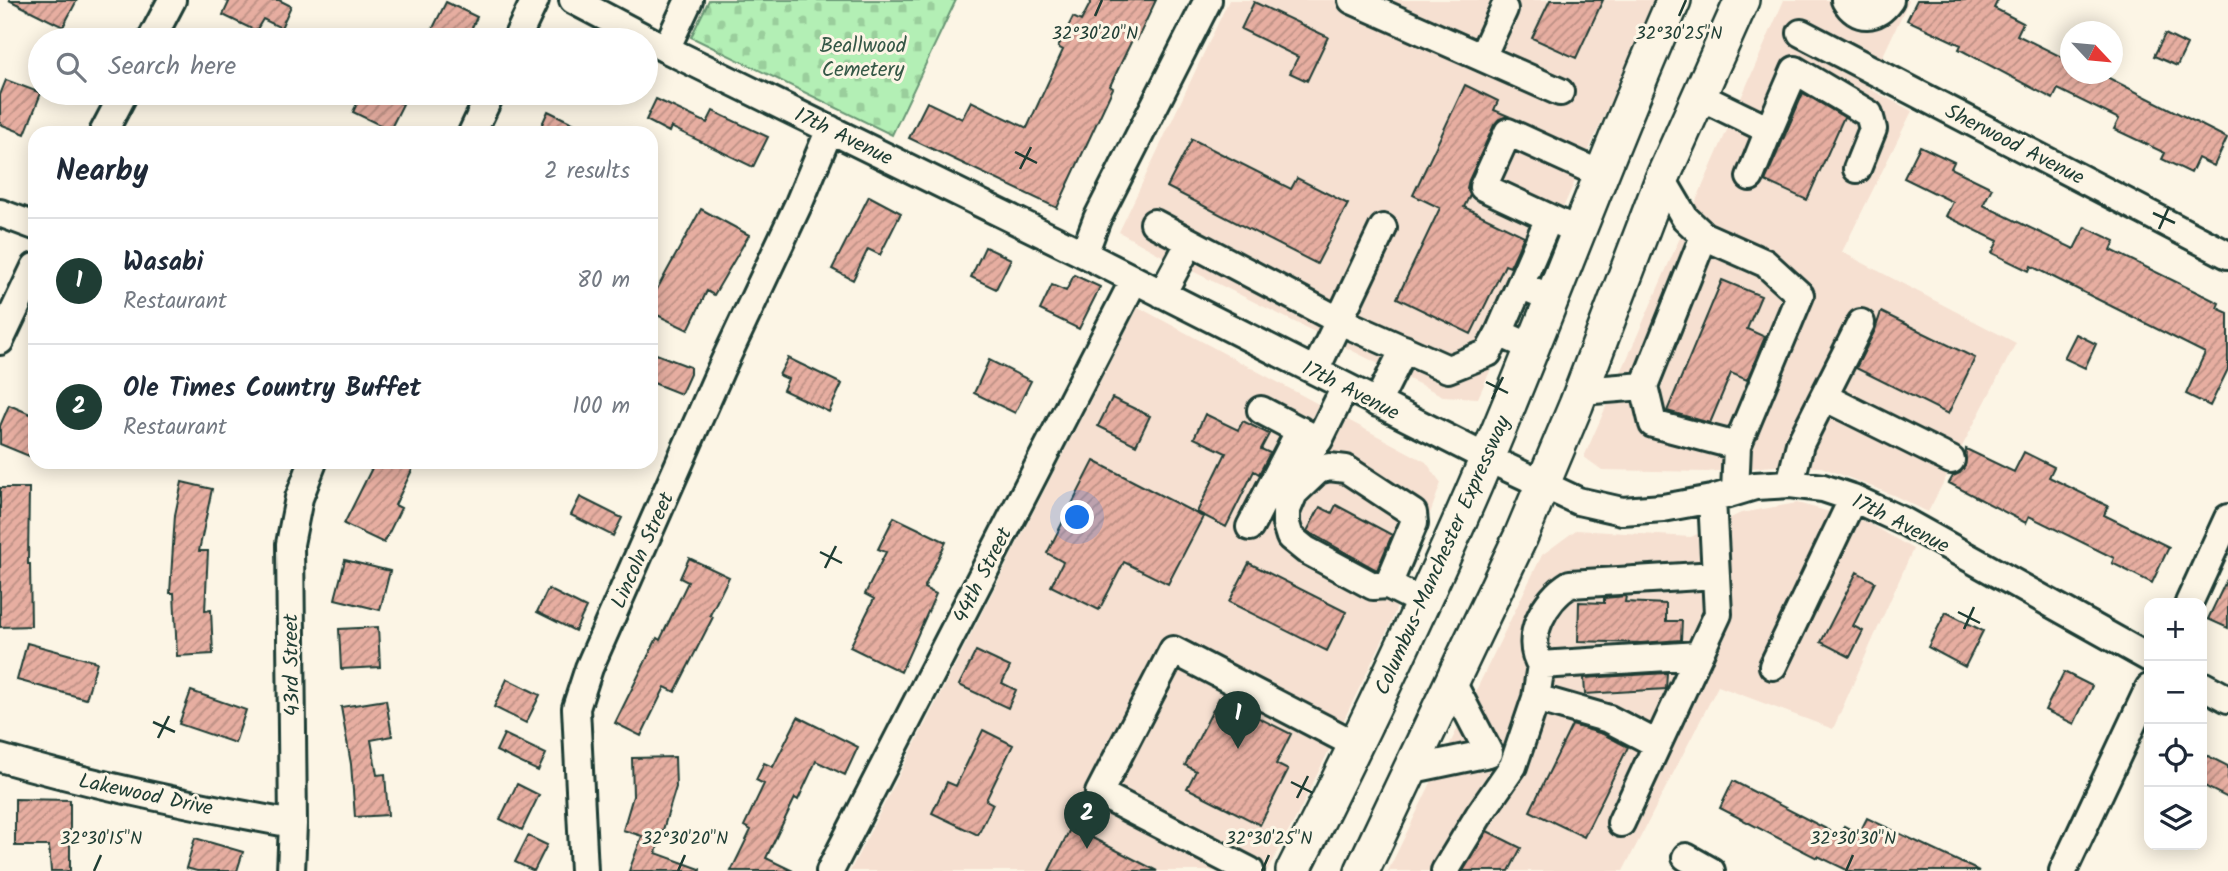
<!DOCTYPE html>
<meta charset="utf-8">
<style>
body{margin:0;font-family:Kalam,sans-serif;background:#f6f6f7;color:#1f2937}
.controls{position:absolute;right:21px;bottom:21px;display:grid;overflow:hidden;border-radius:14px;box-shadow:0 4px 18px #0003}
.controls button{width:63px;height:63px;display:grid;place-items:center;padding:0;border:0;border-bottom:2px solid #e0e1e3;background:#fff;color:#1f2937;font:35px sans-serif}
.compass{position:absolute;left:2060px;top:21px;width:63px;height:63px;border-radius:50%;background:#fff;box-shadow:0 4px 18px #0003;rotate:116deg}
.you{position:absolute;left:1078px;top:518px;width:24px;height:24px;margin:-18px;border:5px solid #fff;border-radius:50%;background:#1a73e8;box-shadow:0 0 0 10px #1a73e833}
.badge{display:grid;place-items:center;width:46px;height:46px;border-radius:50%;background:#1f3d34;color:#fff;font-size:23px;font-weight:700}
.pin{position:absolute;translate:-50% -58px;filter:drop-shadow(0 2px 4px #0008)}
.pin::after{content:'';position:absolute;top:37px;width:24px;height:21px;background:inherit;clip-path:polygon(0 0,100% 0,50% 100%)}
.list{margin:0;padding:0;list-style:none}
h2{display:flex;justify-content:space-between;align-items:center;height:91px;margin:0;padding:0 28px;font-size:30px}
h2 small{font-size:23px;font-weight:400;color:#747a83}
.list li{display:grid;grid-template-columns:46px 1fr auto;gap:21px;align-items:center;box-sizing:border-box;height:126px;padding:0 28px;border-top:2px solid #e0e1e3}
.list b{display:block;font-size:26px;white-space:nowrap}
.list p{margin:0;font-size:23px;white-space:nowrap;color:#747a83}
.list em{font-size:23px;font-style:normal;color:#747a83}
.icon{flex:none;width:38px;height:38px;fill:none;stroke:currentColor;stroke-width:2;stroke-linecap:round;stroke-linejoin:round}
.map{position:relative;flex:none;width:2228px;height:871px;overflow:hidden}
.search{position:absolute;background:#fff;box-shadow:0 4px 18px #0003;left:28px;top:28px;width:630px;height:77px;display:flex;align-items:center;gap:18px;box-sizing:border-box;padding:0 24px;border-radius:38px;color:#747a83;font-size:26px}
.panel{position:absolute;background:#fff;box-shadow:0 4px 18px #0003;left:28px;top:126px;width:630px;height:343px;border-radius:21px}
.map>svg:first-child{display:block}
</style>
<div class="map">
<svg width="2228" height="871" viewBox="0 0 2228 871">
<defs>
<pattern id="cemetery-stones" width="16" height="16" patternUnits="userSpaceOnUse" patternTransform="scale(1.75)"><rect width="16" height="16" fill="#b3efb5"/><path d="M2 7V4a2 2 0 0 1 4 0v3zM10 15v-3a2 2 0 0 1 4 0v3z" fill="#9ace9c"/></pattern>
<pattern id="building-hatch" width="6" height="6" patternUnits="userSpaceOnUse" patternTransform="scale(1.75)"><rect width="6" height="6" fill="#e7aea1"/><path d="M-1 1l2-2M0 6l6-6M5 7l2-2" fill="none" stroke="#bb8f84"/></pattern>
</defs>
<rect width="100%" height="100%" fill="#fcf5e5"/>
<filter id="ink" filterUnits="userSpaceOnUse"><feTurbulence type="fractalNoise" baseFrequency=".0143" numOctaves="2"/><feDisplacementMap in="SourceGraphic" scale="14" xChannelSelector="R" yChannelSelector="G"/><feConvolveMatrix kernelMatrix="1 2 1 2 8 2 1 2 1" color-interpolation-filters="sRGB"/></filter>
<g filter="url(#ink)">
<path fill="#f6e0d1" d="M1229,0H1656L1478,398L1443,396L1164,257L1119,232Z
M1784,0H1909L1868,88L1912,111L1842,252L2016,343L1928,512L1893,495L1821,467L1773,466L1707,472L1602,470L1584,457Z
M1138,307L1426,462L1441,483L1391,623L1297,816L1267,871H850Z
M1797,503L1867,522L1913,549L1833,729L1718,686L1623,871H1388L1542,555L1576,530L1691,537L1741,513Z"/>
<path fill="url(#cemetery-stones)" stroke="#699674" stroke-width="2" d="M709,0H956L892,135L691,37Z"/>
<path fill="url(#building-hatch)" stroke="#1f3d34" stroke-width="2" d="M9,0H77L63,27Z
M224,0H279L291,6L281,28L263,19L256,31L223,15L229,2Z
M1092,0H1156L1137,40L1133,38L1110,86L1113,88L1057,208L909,138L927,102L962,119L971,101L1027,128L1063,50L1058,47L1073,17L1081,21Z
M1550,0H1603L1576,58L1532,38Z
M1917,0H1998L1994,8L2023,23L2017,35L2070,61V74H2101L2227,138L2214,166L2198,158L2191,173L2162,159L2165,153L2114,129L2119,119L2058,89L2053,99L1959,49L1961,45L1907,20Z
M446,2L477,17L466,40H448L431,32Z
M1254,2L1328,37L1307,81L1290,73L1298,57L1241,29Z
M2165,34L2187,45L2177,66L2154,56Z
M6,80L41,93L25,134L0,124V95Z
M1465,85L1498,101L1494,110L1508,116L1499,119L1494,125L1469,180L1467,188L1470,195L1464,207L1524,236L1510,267L1505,265L1471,334L1397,298L1440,208L1413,195Z
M362,93H381L403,104L390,130L353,112Z
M1803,93L1844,117L1807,200L1765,181Z
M656,99L707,123L713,111L768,137L753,167L671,127L669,132L646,120Z
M548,111L593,133H538Z
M1192,139L1291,189L1297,178L1348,204L1317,264L1167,187Z
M1920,146L1954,162L1951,168L1992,188L1983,205L2074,249L2085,227L2115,241L2111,250L2219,303L2217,308L2228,313V369L2210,406L2186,394L2205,353L2031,266L2029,271L1992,253L1998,241L1946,216L1953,202L1904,178Z
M869,196L901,213L880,255L868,249L853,280L832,269Z
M701,209L749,235L714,295L707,291L688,330L651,312V300Z
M985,247L1011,259L996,289L971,277Z
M1074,275L1100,287L1079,329L1040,310L1052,285L1066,291Z
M1722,280L1761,296L1747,329L1765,337L1747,380L1731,373L1710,423L1667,411Z
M1881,312L1975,358L1948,414L1856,368L1875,330Z
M2076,334L2096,344L2085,368L2064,358Z
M651,352L690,367V374L681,394L651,382Z
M788,358L842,384L829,412L783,390L788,379L779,375Z
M989,360L1031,381L1015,413L974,393Z
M1112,398L1150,416L1136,445L1098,426Z
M9,405L35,416V442L29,456L0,444V426Z
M1205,414L1238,430L1243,421L1269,434L1261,449L1270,453L1259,474L1254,471L1226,527L1197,512L1226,453L1194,438Z
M1966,449L2014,472L2024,452L2054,467L2049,477L2108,506L2104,515L2169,547L2152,583L2112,563L2114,558L2029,516L2026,523L1949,483L1953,476L1960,473L1965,466Z
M1094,461L1203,517L1168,584L1124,562L1099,610L1051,586L1063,562L1047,553Z
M375,462H416L395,505L401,508L384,543L344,524Z
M182,482L212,489L199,551H208L205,611L211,610L213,654L177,656L174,593H170L175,515Z
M0,488H29L28,564H30L31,626L0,627Z
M580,497L622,518L613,536L571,515Z
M1336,505L1392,535L1377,570L1307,531L1320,507L1332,513Z
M894,517L946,542L924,588L936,594L901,672L850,647L874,599L865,594L886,552L878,549Z
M689,558L729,577L710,615L713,617L675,692L665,687L641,736L615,723L657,638L660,640L688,582L680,578Z
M345,560L390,571L380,610L335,599Z
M1249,563L1346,612L1327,651L1229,602Z
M1857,572L1875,582L1853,626L1863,631L1850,657L1821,642Z
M2228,577V628L2208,619Z
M548,589L586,608L575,631L537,612Z
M1626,596L1625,602L1666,604V621H1682L1681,640L1641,643L1578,641L1579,602L1604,603V598Z
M1946,612L1983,631L1965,667L1928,647Z
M378,627L380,667L341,669L339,629Z
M27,643L97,662L86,699L17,680Z
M976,651L1010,667L1002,683L1016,690L1008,708L959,685Z
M2064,672L2092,686L2074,724L2045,710Z
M1667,673L1666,689L1585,694L1584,678Z
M507,679L540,695L526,723L494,707Z
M191,691L246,710L235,743L179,724Z
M1219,698L1291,734L1276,764L1288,770L1260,825L1187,788L1196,771L1185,765Z
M386,700L392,736L371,740L377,775L385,774L388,815L355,817L351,764L341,707Z
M798,717L858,747L845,775L816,761L798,800L795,798L766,858L793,871H731L751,830L744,826L764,784L756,780L764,763L773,767Z
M1572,725L1603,734L1628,747L1584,837L1530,811Z
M983,730L1013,745L986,800L993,804L978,835L932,813L947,782L956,786Z
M504,734L546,754L538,771L496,751Z
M2202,753L2228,766V798L2202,785Z
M675,757L676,787L656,853L700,869V871H629L642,836L623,830L633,796L632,758Z
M1733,781L1840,836L1844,826L1859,834L1867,818L1979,871H1849L1818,856L1817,858L1720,808Z
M517,784L539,795L522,830L500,819Z
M15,799L70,800V871H51L49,846H15Z
M1071,827L1157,871H1049Z
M1487,831L1521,848L1509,871H1463Z
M528,836L547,845L534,871L515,862Z
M195,838L243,852L237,871H197L186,868Z"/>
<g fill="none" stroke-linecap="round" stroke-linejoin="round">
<g stroke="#1f3d34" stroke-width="32">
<path id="minor" d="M573,0L666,49L1084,254L1487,458L1578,501L1622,511L1663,508L1712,499L1755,486L1790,484L1823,488L1853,498L1905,522L2149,658
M1352,0L1560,92
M1845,0C1857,21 1877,19 1890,0
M1801,33L2228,255
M151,40L172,0
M516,40L535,0
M666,49L689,0
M1482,57L1504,9
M1699,96L1769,130L1750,177
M1769,130L1795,70L1869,114L1873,129L1857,169
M103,133L124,93
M472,133L491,93
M1662,179L1685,218L1704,236L1765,263L1800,295L1737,446L1735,492
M0,213L35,226
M1154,223L1340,321L1448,369L1488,353L1499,333
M1578,231L1483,187L1508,132L1600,174
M1704,236L1644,386L1653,424L1737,446
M1084,254L1097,219L1208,0
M1520,285L1549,218
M1162,294L1190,242
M0,341L35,267
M1531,347L1499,333L1520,285L1551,298
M1315,371L1383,228
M1345,387L1319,440L1309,451L1299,472L1294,493L1286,512V524L1290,537L1306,550L1373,586L1388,585L1422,602
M1581,391L1644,386
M1824,397L1951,460
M1377,403L1404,349
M1261,410L1314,438
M1790,484L1800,444L1861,323
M1294,493L1318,470L1329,467L1346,469L1413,513L1414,523L1388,585
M1250,527L1300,430
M2189,603L2228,518
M1699,655L1541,665C1523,638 1545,599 1570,584L1716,575
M1773,666L1853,498
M2202,685L2228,699
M1536,698L1609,719L1657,744
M0,758C97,786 194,806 293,824
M1413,769L1489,753L1453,684
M1621,823L1718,614L1712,499
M1686,857L1711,871
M291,871L293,824L290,544L299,498L313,462
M584,871L576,708L589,668L720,371L799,203L830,129
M830,871L1134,280
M1250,871L1099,793L1173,650L1356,745
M1445,871L1479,815L1513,766L1536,698L1541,665
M2063,871L2149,688"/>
</g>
<g stroke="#1f3d34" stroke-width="38">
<path id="major" d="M1293,871C1361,736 1427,599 1486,460C1551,307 1607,152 1674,0
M1362,871L1521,536L1576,405L1662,179L1742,0"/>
</g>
<use href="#minor" stroke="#fcf5e5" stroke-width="26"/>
<use href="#major" stroke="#fcf5e5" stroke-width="33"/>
</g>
</g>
<path fill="none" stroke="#1f3d34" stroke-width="2.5" d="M1095,16L1102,0M1679,16L1686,0M1015,152L1037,163M1020,169L1031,147M2153,213L2175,223M2159,229L2169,207M1486,382L1508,393M1492,399L1503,377M820,552L842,563M825,568L836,546M1958,612L1980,623M1964,629L1974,607M153,722L175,732M158,738L169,716M1291,782L1313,793M1297,798L1308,776M94,871L101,855M678,871L685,855M1262,871L1269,855M1846,871L1853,855"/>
<g text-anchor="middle" stroke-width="6" stroke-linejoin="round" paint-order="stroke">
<g font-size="21" fill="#355847" stroke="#fcf5e5">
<text x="863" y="52">Beallwood<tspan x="863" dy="24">Cemetery</tspan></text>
</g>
<g font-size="21" fill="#1f3d34" stroke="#fcf5e5">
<text transform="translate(844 136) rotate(26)" y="7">17th Avenue</text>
<text transform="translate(2015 144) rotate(27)" y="7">Sherwood Avenue</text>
<text transform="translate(1351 390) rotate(27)" y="7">17th Avenue</text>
<text transform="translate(1901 523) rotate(27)" y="7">17th Avenue</text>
<text transform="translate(642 550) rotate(-66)" y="7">Lincoln Street</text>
<text transform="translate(1442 555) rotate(-66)" y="7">Columbus-Manchester Expressway</text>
<text transform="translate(982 575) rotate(-63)" y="7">44th Street</text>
<text transform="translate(291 665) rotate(-91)" y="7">43rd Street</text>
<text transform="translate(146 794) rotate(12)" y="7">Lakewood Drive</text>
</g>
</g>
<g font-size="18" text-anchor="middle" fill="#1f3d34" stroke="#fcf5e5" stroke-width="6" stroke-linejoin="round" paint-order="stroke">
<text x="1095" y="39">32°30'20"N</text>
<text x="1679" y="39">32°30'25"N</text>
<text x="101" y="844">32°30'15"N</text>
<text x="685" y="844">32°30'20"N</text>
<text x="1269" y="844">32°30'25"N</text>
<text x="1853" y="844">32°30'30"N</text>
</g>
</svg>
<div class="controls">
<button>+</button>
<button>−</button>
<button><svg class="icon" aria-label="locate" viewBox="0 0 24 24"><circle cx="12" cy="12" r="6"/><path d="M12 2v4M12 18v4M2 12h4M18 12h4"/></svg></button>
<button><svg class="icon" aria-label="layers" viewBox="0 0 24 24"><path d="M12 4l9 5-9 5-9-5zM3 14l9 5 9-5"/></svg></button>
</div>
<svg class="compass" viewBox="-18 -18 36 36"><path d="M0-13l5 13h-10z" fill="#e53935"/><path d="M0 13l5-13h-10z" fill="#747a83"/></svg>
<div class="you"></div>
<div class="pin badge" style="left:1238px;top:749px">1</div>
<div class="pin badge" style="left:1087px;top:849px">2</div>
<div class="search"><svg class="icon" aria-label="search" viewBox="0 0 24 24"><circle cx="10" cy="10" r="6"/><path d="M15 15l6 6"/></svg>Search here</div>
<section class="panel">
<h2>Nearby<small>2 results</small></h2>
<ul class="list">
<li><span class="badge">1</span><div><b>Wasabi</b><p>Restaurant</p></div><em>80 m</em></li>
<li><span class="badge">2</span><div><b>Ole Times Country Buffet</b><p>Restaurant</p></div><em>100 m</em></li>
</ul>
</section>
</div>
